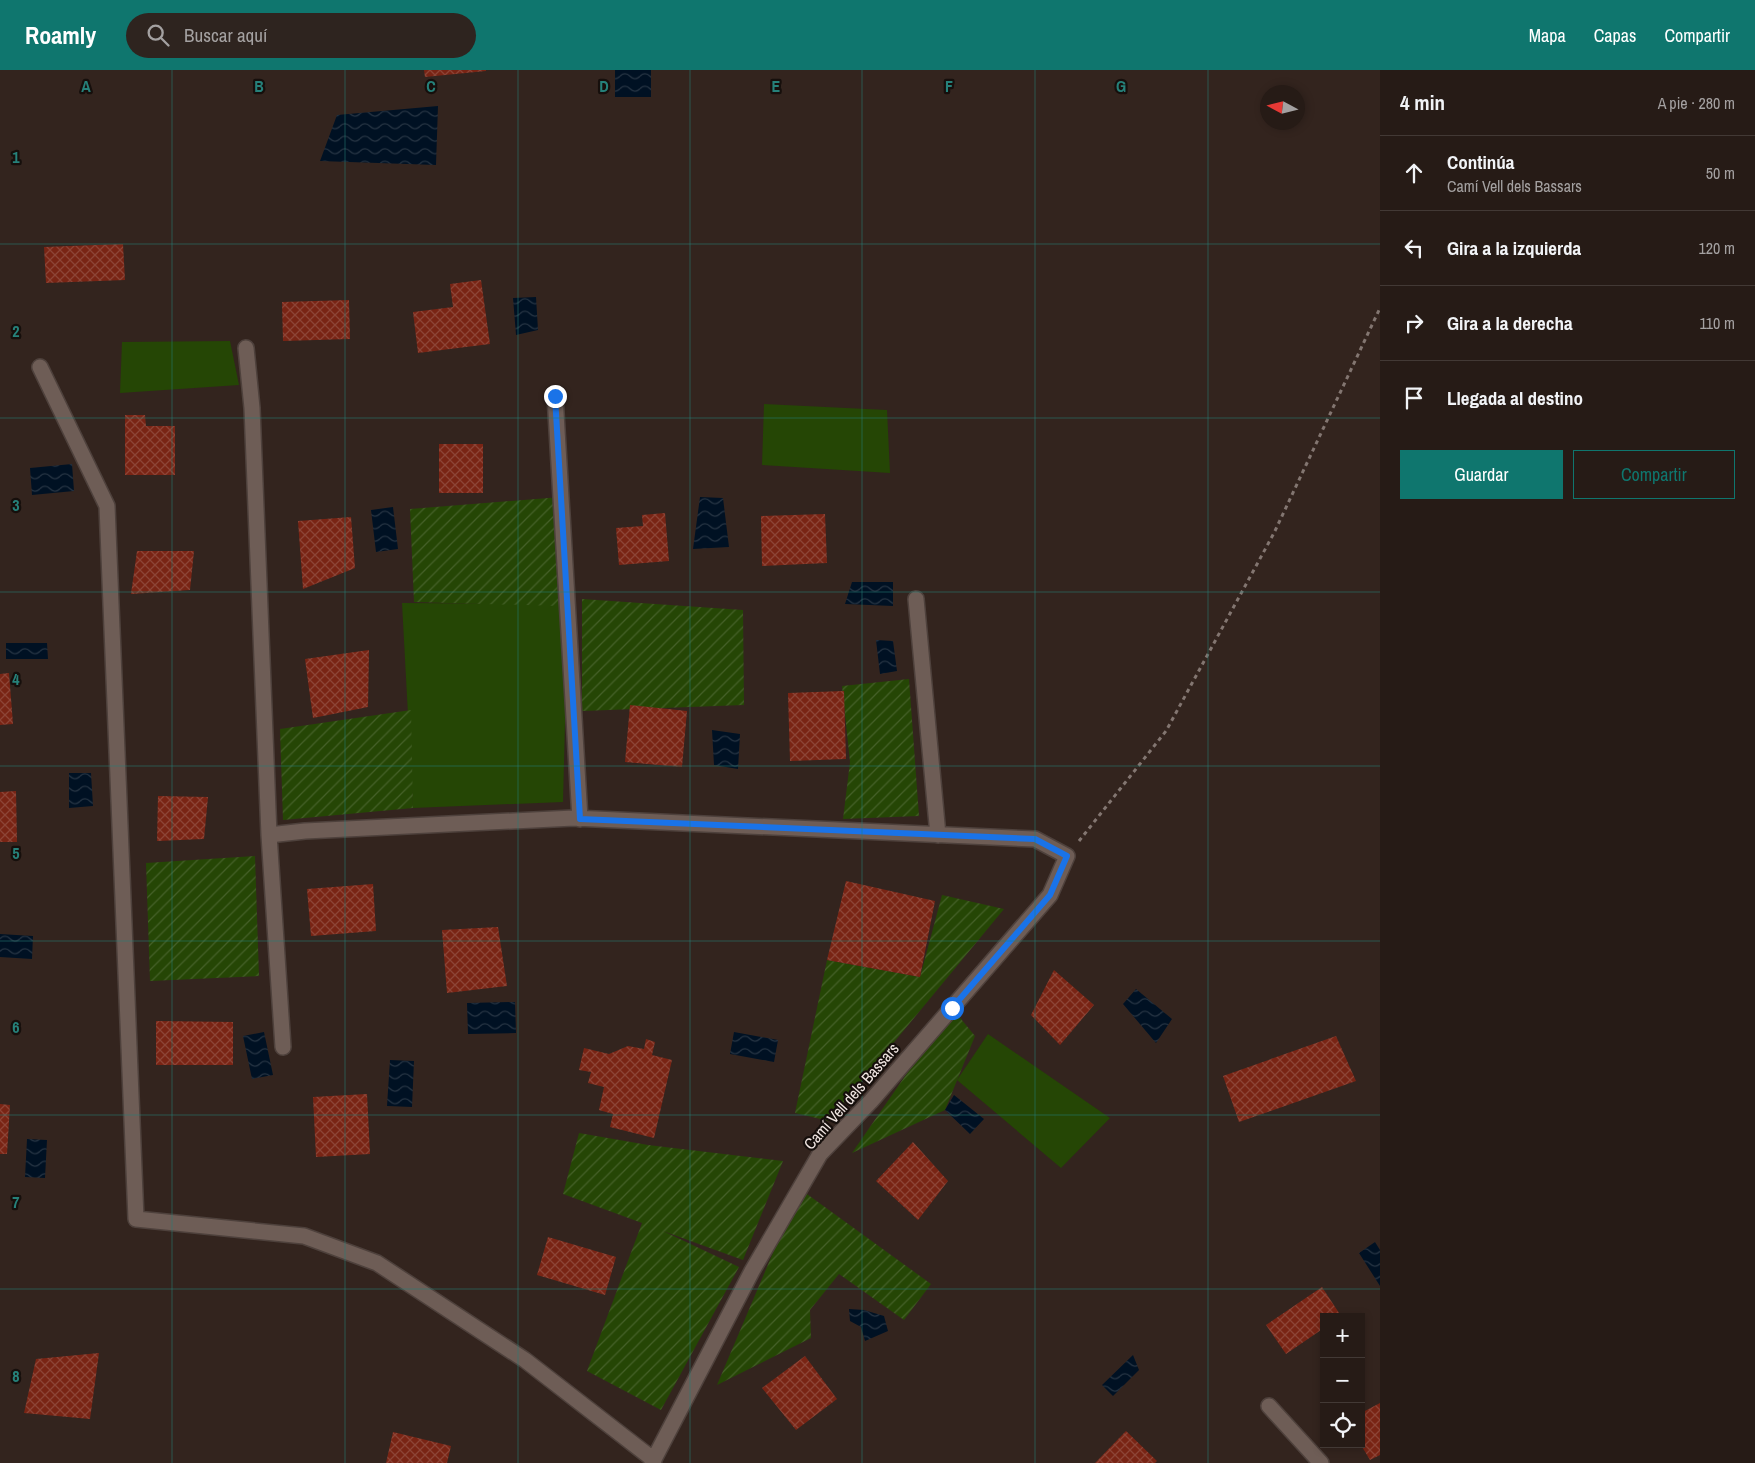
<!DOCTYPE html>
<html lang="es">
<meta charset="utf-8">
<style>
body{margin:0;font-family:"Archivo Narrow",sans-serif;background:#2e241f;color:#f1f3f6}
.controls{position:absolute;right:15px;bottom:15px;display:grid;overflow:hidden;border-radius:0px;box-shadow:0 2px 8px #0003}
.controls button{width:45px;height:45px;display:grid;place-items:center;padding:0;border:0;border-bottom:1px solid #423935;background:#261b16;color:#f1f3f6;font:25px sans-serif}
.compass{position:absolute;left:1260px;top:15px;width:45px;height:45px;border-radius:50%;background:#261b16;box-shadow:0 2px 8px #0003;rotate:277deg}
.stop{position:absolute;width:15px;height:15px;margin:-11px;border:4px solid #1a73e8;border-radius:50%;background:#fff}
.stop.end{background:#1a73e8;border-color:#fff;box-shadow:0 1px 5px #0008}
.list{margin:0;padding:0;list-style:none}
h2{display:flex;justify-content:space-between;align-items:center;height:65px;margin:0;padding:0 20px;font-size:21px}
h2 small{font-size:16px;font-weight:400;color:#a4a1a1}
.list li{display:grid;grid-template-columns:32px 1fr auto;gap:15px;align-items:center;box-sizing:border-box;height:75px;padding:0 20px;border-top:1px solid #423935}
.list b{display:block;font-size:19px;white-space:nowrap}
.list p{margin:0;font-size:16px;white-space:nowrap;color:#a4a1a1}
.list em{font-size:16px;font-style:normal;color:#a4a1a1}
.actions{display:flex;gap:10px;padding:15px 20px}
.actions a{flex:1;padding:11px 0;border:1px solid #0f766e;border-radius:0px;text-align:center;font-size:18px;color:#0f766e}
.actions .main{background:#0f766e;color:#fff}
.icon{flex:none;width:28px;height:28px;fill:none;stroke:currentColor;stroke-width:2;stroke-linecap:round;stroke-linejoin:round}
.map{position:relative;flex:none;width:1380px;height:1393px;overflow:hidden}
header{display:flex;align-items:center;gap:30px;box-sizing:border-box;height:70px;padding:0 25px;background:#0f766e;color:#fff}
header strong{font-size:24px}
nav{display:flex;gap:28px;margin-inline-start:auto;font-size:18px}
.search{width:350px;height:45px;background:#2e241f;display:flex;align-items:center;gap:12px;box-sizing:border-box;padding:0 18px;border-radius:28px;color:#a4a1a1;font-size:19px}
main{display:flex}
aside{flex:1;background:#261b16}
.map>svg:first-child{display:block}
</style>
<header>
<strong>Roamly</strong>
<div class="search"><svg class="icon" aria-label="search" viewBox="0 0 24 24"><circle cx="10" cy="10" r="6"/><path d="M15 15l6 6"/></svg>Buscar aquí</div>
<nav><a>Mapa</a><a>Capas</a><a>Compartir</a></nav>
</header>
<main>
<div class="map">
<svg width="1380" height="1393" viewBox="0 0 1380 1393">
<defs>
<pattern id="garden-furrows" width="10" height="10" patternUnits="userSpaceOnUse" patternTransform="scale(1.25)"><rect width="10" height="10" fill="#254605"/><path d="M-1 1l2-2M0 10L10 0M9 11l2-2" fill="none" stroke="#456129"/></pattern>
<pattern id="water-waves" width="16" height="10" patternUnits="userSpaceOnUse" patternTransform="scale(1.25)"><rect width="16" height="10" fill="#001123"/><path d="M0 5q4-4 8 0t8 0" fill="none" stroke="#263443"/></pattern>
<pattern id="building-cross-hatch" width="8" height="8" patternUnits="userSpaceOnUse" patternTransform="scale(1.25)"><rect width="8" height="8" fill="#792414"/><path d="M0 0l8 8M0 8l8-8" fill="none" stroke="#8c4436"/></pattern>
</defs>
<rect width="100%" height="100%" fill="#33241e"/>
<path fill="#254605" d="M230,271L239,315L120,323L122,272Z
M764,334L887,340L890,403L762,395Z
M402,533L568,534L563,732L413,738Z
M988,964L1110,1048L1061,1098L957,1010Z"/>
<path fill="url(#garden-furrows)" d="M561,427L559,536L414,532L410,439Z
M582,529L743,540L744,635L582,641Z
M909,609L919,746L843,749L850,692L842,616Z
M411,640L413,738L283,750L280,659Z
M255,786L259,906L150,911L146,793Z
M942,825L1004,839L829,1051L795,1043L827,890L920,907Z
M952,938L975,966L945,1040L852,1083Z
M579,1063L648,1075L783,1091L743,1190L663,1161L739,1197L661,1340L587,1301L642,1153L563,1124Z
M800,1119L931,1214L904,1250L839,1204L810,1240L811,1268L717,1315Z"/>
<path fill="url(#water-waves)" d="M615,0H651V27H615Z
M438,36L436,95L320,91L337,45Z
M536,227L538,260L516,265L513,228Z
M72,394L74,421L32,425L30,398Z
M700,427L723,428L729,477L693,479Z
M393,437L398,479L376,482L371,440Z
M852,512H893V536L845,534Z
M876,570L893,571L897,601L880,604Z
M6,573H47L48,589H6Z
M712,660L740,664L738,699L714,695Z
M69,703H91L93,736L69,738Z
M0,864L33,866L32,889L0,887Z
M1136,919L1172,949L1156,973L1123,934Z
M515,932L516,963L468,964L467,933Z
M264,962L273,1005L252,1009L243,966Z
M734,962L778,970L774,992L730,984Z
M390,990L414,991L412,1037L387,1036Z
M954,1025L984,1049L970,1064L945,1040Z
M27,1069L47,1070L45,1108L25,1107Z
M1375,1172L1380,1180V1216L1359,1183Z
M849,1239L864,1240L884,1246L888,1261L865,1271L861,1257L850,1251Z
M1133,1285L1139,1300L1113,1326L1102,1315Z"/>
<path fill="url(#building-cross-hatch)" d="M424,0H486V1L425,7Z
M123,174L125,210L46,213L44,177Z
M481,210L490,274L418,283L413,242L453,237L450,214Z
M349,230L350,269L283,271L282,232Z
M125,345H145L146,356H175V405H125Z
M439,374H483V423H439Z
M665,443L669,491L619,495L616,458L643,456L642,445Z
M825,444L827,493L762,496L761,446Z
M351,447L355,498L303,519L298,451Z
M137,481H194L190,520L131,524Z
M369,580L368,637L313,648L305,589Z
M9,603L13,654L0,655V604Z
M844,621L846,689L790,691L788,623Z
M630,635L687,641L682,697L625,692Z
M16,721L17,772H0V722Z
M158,726L208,727L204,769L157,771Z
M846,811L935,831L920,907L827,890Z
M373,814L376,861L311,866L307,819Z
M498,857L507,916L447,923L442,860Z
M1054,900L1094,935L1060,975L1031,945Z
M156,951L233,952V995H156Z
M1336,966L1356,1011L1239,1052L1223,1006Z
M646,969L655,972L652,985L672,990L654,1068L610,1057L613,1044L599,1040L604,1017L588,1013L591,1002L579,1000L584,978L609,984L628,976L644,979Z
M367,1024L370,1084L316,1087L313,1027Z
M0,1034L10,1035L7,1084H0Z
M913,1072L948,1111L918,1150L876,1111Z
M548,1167L616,1187L605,1225L537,1205Z
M1322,1217L1341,1246L1324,1247V1258L1286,1284L1266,1255Z
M99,1283L90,1349L24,1343L36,1289Z
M805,1286L837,1329L796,1360L762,1318Z
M1380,1333V1385L1370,1390L1361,1375V1343Z
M1126,1361L1157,1391L1155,1393H1095Z
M393,1362L451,1376L447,1393H386Z"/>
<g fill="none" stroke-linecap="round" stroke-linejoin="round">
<g stroke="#4e413c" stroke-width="18">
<path id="minor" d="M246,278L252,338L269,765L283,977
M40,297L107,436L136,1149L304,1166L377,1193L525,1290L654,1390
M555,326L580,749
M916,529L938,765
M269,765L305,761L574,748L1035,769L1067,786L1050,825L871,1031L820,1084L752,1201L652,1393
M1269,1336L1321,1393"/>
</g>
<path stroke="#837671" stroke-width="3" stroke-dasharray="4 4" stroke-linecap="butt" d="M1079,771L1166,661L1274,463L1380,238"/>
<use href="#minor" stroke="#6e5d56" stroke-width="15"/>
</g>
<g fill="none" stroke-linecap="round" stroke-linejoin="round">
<path stroke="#1a73e8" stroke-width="6" d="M555,326L580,749L1035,769L1067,786L1050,825L952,938"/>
</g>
<path fill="none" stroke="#26817a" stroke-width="1" stroke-opacity="0.55" d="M172,0V1393M345,0V1393M518,0V1393M690,0V1393M862,0V1393M1035,0V1393M1208,0V1393M0,174H1380M0,348H1380M0,522H1380M0,696H1380M0,871H1380M0,1045H1380M0,1219H1380"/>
<g text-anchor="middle" stroke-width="4.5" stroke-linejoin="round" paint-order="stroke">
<g font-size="16" fill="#f1e6e2" stroke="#160f0c">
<text transform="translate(851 1026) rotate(-49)" y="6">Camí Vell dels Bassars</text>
</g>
</g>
<g font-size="16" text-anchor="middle" font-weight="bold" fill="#26817a" stroke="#160f0c" stroke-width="4.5" stroke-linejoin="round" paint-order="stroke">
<text x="86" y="22">A</text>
<text x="259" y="22">B</text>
<text x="431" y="22">C</text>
<text x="604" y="22">D</text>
<text x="776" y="22">E</text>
<text x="949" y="22">F</text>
<text x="1121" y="22">G</text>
<text x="16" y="93">1</text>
<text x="16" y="267">2</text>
<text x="16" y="441">3</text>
<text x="16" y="615">4</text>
<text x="16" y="789">5</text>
<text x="16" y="963">6</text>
<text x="16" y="1138">7</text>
<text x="16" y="1312">8</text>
</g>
</svg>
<div class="controls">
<button>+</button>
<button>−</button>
<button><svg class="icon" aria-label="locate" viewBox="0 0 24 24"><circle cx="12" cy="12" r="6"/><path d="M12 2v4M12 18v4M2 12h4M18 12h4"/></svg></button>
</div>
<svg class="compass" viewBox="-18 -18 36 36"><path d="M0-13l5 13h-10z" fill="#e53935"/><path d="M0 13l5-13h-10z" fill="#a4a1a1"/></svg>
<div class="stop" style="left:952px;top:938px"></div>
<div class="stop end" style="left:555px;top:326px"></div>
</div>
<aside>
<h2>4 min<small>A pie · 280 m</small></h2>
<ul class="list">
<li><svg class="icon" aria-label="ahead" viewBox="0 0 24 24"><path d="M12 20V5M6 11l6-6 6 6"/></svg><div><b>Continúa</b><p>Camí Vell dels Bassars</p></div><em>50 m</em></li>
<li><svg class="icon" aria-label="left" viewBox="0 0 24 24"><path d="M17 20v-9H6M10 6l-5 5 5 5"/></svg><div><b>Gira a la izquierda</b></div><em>120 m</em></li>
<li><svg class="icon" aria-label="right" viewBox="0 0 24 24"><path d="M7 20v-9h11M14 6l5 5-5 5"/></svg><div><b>Gira a la derecha</b></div><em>110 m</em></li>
<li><svg class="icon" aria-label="arrive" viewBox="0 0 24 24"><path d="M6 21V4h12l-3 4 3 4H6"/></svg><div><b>Llegada al destino</b></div></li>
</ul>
<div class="actions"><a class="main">Guardar</a><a>Compartir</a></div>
</aside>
</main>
